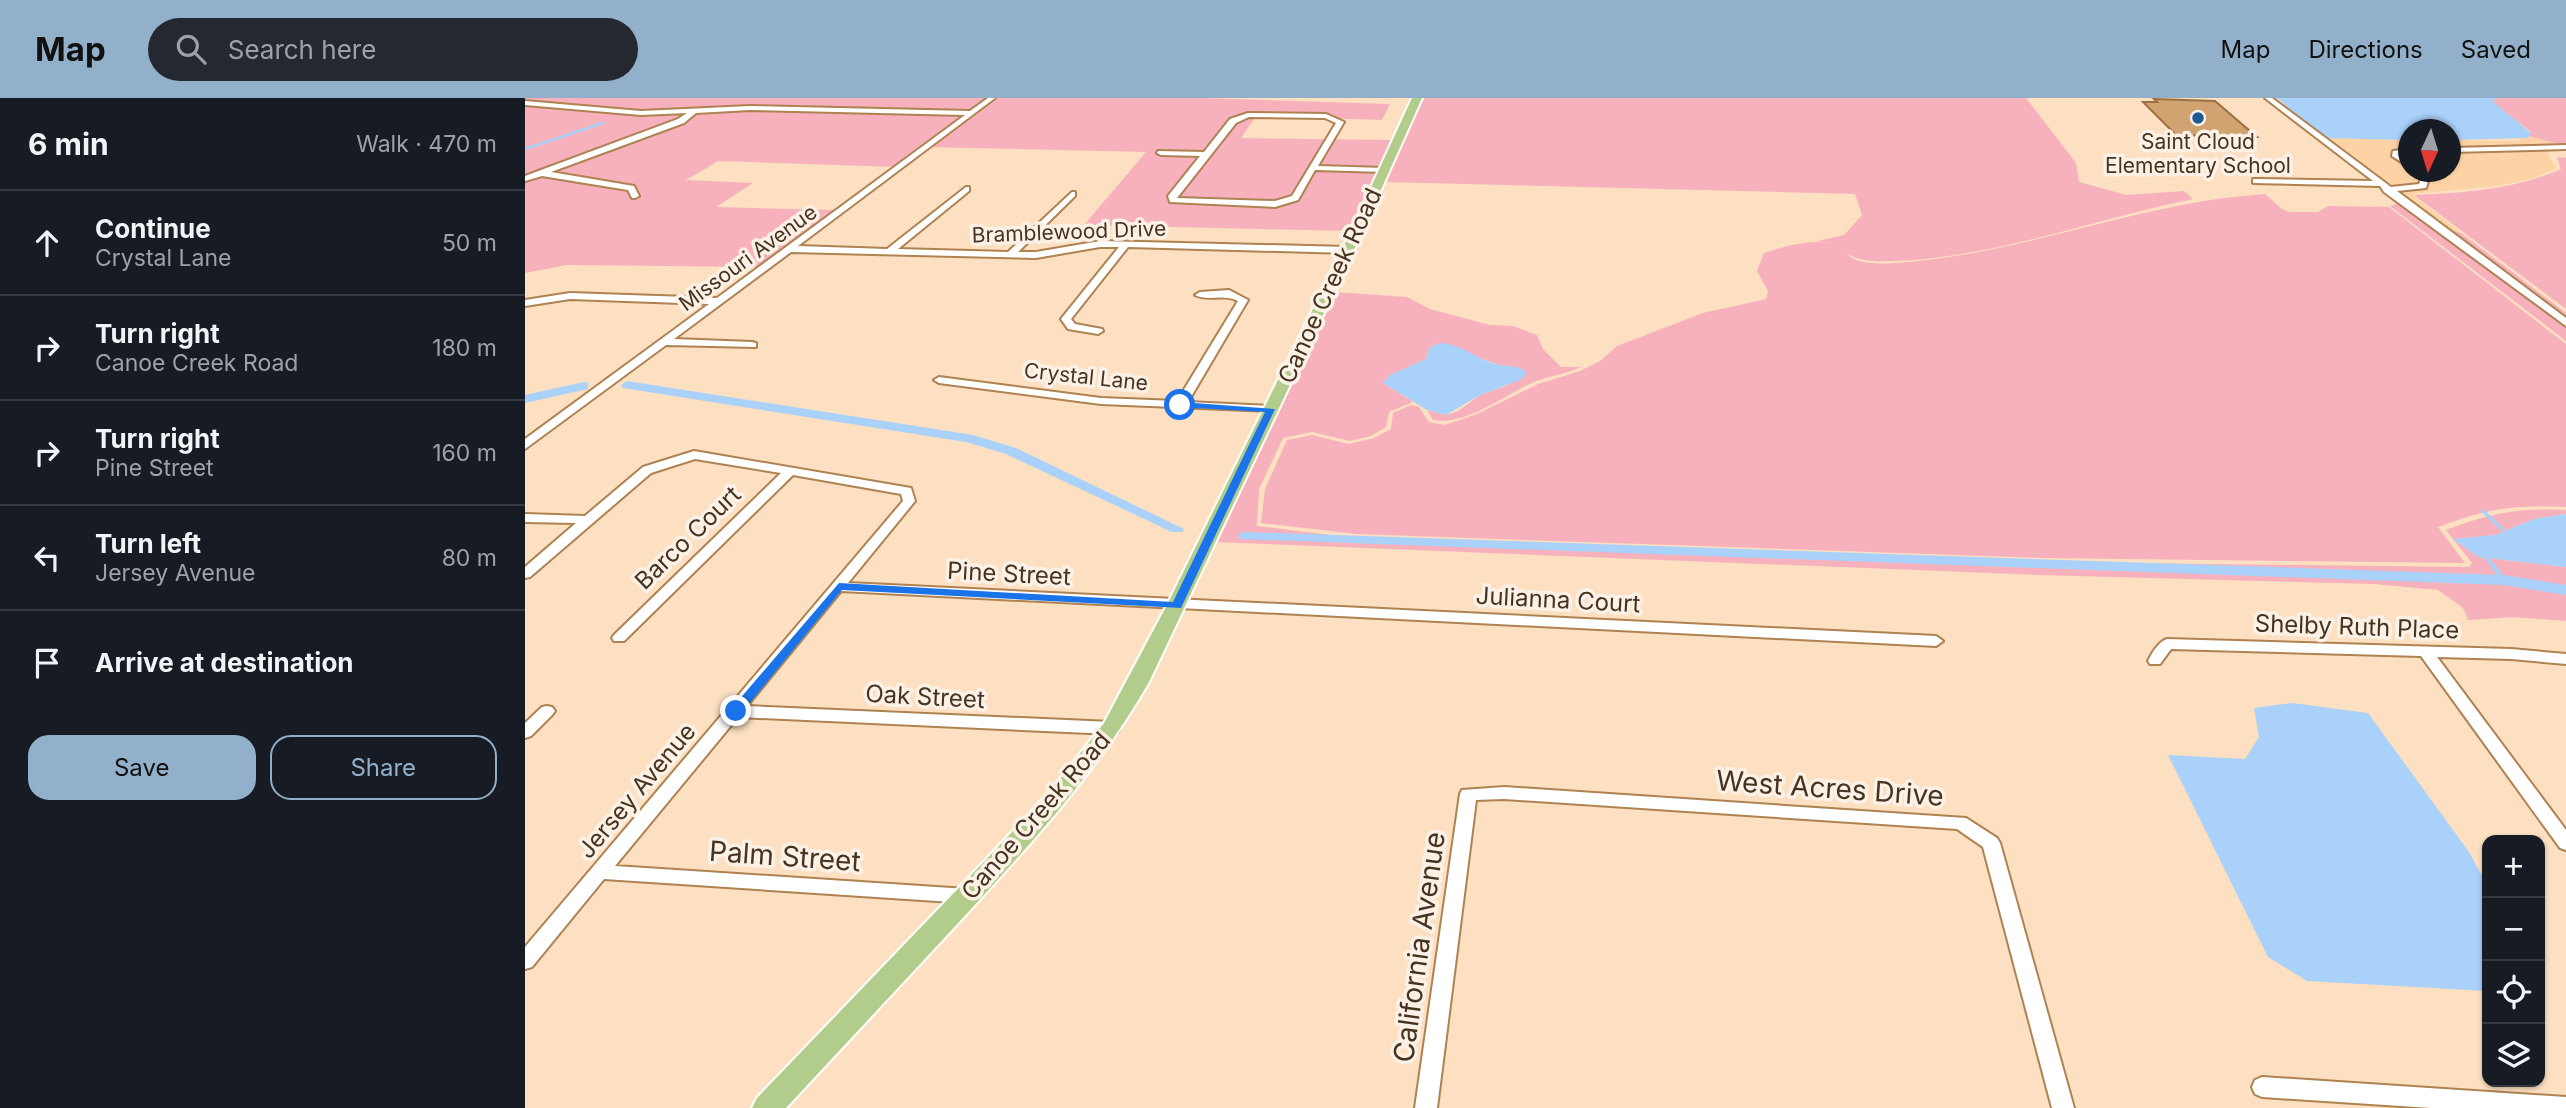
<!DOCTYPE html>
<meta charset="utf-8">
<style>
body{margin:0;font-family:Inter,sans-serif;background:#242831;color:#f1f3f6}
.controls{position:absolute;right:21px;bottom:21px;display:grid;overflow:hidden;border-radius:14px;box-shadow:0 2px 5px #0004}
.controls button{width:63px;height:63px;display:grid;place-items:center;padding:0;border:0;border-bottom:2px solid #363941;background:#171b24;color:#f1f3f6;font:35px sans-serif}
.compass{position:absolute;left:1873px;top:21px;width:63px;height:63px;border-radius:50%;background:#171b24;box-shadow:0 2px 5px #0004;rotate:184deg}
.stop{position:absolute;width:21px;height:21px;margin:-16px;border:5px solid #1a73e8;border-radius:50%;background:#fff}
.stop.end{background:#1a73e8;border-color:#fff;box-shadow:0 2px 7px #0008}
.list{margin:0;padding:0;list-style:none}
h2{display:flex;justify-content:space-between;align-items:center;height:91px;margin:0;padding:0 28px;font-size:30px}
h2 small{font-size:23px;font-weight:400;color:#9ea1a6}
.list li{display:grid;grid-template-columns:46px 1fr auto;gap:21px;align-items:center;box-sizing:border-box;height:105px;padding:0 28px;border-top:2px solid #363941}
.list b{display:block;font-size:26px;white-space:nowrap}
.list p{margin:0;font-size:23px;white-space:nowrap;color:#9ea1a6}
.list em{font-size:23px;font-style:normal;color:#9ea1a6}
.actions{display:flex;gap:14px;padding:21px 28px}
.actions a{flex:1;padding:16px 0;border:2px solid #92b0c9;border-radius:21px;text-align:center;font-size:24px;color:#92b0c9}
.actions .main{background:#92b0c9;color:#111}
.icon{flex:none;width:38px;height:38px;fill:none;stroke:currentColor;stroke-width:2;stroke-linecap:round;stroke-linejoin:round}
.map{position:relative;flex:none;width:2041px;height:1010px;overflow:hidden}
header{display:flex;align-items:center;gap:42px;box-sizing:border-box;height:98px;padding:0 35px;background:#92b0c9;color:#111}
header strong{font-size:33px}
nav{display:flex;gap:38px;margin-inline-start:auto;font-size:24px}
.search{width:490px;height:63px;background:#242831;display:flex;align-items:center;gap:18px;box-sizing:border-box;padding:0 24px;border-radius:38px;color:#9ea1a6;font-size:26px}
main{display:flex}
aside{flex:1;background:#171b24}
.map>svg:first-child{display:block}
</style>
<header>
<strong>Map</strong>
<div class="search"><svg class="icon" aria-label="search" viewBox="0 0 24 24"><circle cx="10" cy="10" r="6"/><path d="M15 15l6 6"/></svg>Search here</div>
<nav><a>Map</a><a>Directions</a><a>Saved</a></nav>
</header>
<main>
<aside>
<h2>6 min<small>Walk · 470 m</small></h2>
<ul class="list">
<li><svg class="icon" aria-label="ahead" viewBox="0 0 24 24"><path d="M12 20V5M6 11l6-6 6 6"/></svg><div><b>Continue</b><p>Crystal Lane</p></div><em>50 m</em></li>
<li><svg class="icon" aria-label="right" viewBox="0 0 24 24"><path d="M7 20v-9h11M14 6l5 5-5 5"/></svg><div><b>Turn right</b><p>Canoe Creek Road</p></div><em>180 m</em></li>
<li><svg class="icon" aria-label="right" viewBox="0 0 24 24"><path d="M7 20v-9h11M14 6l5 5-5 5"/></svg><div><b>Turn right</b><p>Pine Street</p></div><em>160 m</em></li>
<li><svg class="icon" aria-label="left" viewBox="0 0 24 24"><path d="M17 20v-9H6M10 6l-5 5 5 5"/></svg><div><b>Turn left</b><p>Jersey Avenue</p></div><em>80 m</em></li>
<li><svg class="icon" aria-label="arrive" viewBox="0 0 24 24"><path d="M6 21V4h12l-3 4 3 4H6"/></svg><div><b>Arrive at destination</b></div></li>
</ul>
<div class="actions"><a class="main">Save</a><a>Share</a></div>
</aside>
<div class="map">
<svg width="2041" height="1010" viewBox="0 0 2041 1010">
<rect width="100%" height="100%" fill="#fde0c2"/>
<path fill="#fdd2a5" d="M2004,38L2041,48V51L2023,53L2024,60L2032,70L2006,81L1971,88L1886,96L1936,135L1921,130L1800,40L1883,42L1884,74H1926V42L1991,43Z"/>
<path fill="#f6b1bc" d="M0,0H674L865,6L857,22L731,18L716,40L869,42L827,133L559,127L621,54L399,49L372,69L193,63L161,82L228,85L191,109L313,112L235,169L42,167L0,175Z
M896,0H1501L1551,65L1554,84L1601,97L1659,93L1668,101C1570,121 1468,160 1368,163C1358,163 1344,164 1335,161C1317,157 1318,145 1292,143L1319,137L1337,117L1330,96L859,84Z
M1973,0H2041V48L2004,38L2006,34L1966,3Z
M2032,59L2041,60V211L1889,97C1940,95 1990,92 2036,71Z
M1740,96L1757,111L1764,114H1793L1803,108L1864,109L2041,246V409C1985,407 1965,410 1913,429L1940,465L1517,460L831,436L736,425L740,391L762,342L787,337L824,346L849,340L866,331L868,315L886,307L894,309L904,324L920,327L952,316L1013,286L1055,273L1075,263L1092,248L1178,215L1241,201L1243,193L1232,173L1239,155C1259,149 1286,140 1307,146C1315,148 1322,157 1329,161C1338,166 1360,166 1370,165C1496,157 1615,104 1740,96Z
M1874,105L2041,229V243L1865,108Z
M1921,130L1936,135L2041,215V221Z
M808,194L882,199L905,211L965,227L988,228L1012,237L1018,251L1036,269H1056C1041,276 1024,278 1009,284C979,297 942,328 908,322L902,312L921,317L932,314L955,297L983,287L998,271L974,267L914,245L904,250L901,261L865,277L858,285L888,304L864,314L861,329L846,338L825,343L787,334L758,340L734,391L732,428L829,440L1518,464L1944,469L1947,465L1921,432C1968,415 1990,410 2041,412V416L2009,421L1970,437L1929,441L1953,459L2041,469V523L1988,519L1943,522L1938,510L1913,492L1849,486L1514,477L689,444Z"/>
<path fill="#a9d1f9" d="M1752,0H1973L1967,3L2006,35L2003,40L1926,42V32H1884L1883,42L1800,40Z
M914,245C938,245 952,263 976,267C985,269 995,267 1002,275L995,282L955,297L921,317L902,312L858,285L865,277L901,261L904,250Z
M2041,416V469L1953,459L1928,441L1970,437L2009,421Z
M1767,605L1843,615L1944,754L1962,787V893L1782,883L1743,859L1643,657L1720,661L1734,639L1729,610Z"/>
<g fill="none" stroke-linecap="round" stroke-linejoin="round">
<path stroke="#a9d1f9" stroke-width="2.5" d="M0,51L78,25"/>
<path stroke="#a9d1f9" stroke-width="3.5" d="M1958,413L1977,431
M1960,458L1969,470"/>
<path stroke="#a9d1f9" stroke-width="4.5" d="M1968,468L1979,482"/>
<path fill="#a9d1f9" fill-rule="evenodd" d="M102,283L448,337L491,350L659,431L657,434H647L481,356L441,344L98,290L96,287Z
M59,284L63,285V291L0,305V297Z
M720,434L1979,477L2041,487V497L1979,487L715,441L713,438L715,435Z"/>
</g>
<path fill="#d1a371" stroke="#9c7140" stroke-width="2" d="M1629,1L1690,3L1732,39L1651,37L1618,4H1632Z"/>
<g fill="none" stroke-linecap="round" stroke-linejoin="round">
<g stroke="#ae8251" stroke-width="4">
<path id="minor" d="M463,0H470L273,148L362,151L441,89H444V93L373,151L483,154L547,94H550V98L493,154H511L575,143L823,149L828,152L823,155L603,149L546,221L550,226L577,231L578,233L573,236L543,231L536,221L594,149H575L511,160L266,154L149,241L227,244L231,245V249L141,247L0,351V341L184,206L45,201L0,208V202L45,195L192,200L440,17L225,12L171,15L159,25L26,74L109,88L114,98L110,100H107L103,92L17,78L0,83V78L153,21L162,15L116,17L0,7V3L116,13L225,8L445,13Z
M1740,0H1747L1866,89L1894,86L1896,81L1889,74H1897L1904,80L1901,90L1872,93L2041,220V228L1859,94L1855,88L1728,85V81H1731L1848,83Z
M723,15L801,16L819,24L793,68L860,70L864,72L860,74L790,72L773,102L750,109L645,104L643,98L675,58L636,57L632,55L633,53L679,54L705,21ZM724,19L800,20L811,25L767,98L750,103L652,100L711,25Z
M2041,47V51L1926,54V50Z
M1884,51V55L1875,57L1884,63V69L1867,58L1868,53Z
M704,192L723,202L663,304L746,308L750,309V313L576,306L414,285L409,282L414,279L576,300L652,303L713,203C697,195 683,204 670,197L675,194Z
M169,353L386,390L390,403L323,485L1411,538L1418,543L1411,548L316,493L222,608L587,624L593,626L595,630L593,634L587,636L213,619L90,768L442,791L448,793L451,798L448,803L442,805L79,781L7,869L0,871V849L378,403L376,396L268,377L99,543H89L87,540L89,537L256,375L170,361L126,375L5,479L0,480V469L51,425L0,424V416L60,418L118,369Z
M1642,541L1986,551L2041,556V566L1986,561L1912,559L2041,732V752L2035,750L1896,558L1646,551L1635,566H1625L1623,563C1627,555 1633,544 1642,541Z
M22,608L27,609L30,613L27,617L6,638L0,640V625L17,609Z
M979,689L1441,720L1472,740L1475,745L1549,1010H1527L1458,749L1432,731L979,701L951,702L912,1010H890L935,696L937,692Z
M1737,979L2041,999V1010H1906L1737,999L1730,996L1727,989L1730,982Z"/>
</g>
<g stroke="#fff" stroke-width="4">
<path id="major" d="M887,0H897L829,152L624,584C573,673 505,747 436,822C378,885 319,947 261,1010H227L232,1000L472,750L527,691L579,625L642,507L817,152Z"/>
</g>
<use href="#minor" fill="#fff" fill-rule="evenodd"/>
<use href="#major" fill="#b2cd8b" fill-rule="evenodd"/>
</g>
<path fill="#1a73e8" d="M655,304L750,311L656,510L317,492L216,616H207V610L314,485L648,504L740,314L652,309Z"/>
<circle fill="#1d5d93" stroke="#fbf1e7" stroke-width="2.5" cx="1673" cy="20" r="7"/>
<g text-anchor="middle" stroke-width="7" stroke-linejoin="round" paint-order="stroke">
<g font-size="21" fill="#47341f" stroke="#fbf1e7">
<text x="1673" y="51">Saint Cloud<tspan x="1673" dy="24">Elementary School</tspan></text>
</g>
<g font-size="21" fill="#47341f" stroke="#fbf1e7">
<text transform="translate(544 134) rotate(-2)" y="7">Bramblewood Drive</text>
<text transform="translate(223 160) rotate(-36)" y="7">Missouri Avenue</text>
<text transform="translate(561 279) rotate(6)" y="7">Crystal Lane</text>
</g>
<g font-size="24" fill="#47341f" stroke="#fbf1e7">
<text transform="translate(805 188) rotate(-65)" y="8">Canoe Creek Road</text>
<text transform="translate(163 440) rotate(-44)" y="8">Barco Court</text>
<text transform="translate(484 476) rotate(3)" y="8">Pine Street</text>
<text transform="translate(1033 502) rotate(3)" y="8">Julianna Court</text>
<text transform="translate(1832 529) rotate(2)" y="8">Shelby Ruth Place</text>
<text transform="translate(400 599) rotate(3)" y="8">Oak Street</text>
<text transform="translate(112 693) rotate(-50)" y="8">Jersey Avenue</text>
<text transform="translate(511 718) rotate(-49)" y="8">Canoe Creek Road</text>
</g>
<g font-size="28" fill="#47341f" stroke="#fbf1e7">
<text transform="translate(1305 690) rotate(4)" y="10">West Acres Drive</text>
<text transform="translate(260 758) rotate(4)" y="10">Palm Street</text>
<text transform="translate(894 849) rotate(-82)" y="10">California Avenue</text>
</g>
</g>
</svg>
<div class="controls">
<button>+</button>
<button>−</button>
<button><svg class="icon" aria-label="locate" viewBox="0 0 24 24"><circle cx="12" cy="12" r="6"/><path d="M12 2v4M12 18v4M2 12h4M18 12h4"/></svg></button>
<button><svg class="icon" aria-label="layers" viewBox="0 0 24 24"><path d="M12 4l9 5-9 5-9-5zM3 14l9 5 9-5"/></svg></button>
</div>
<svg class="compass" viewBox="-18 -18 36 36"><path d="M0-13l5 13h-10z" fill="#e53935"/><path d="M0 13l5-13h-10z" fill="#9ea1a6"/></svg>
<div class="stop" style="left:655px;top:307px"></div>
<div class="stop end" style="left:211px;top:613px"></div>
</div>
</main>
